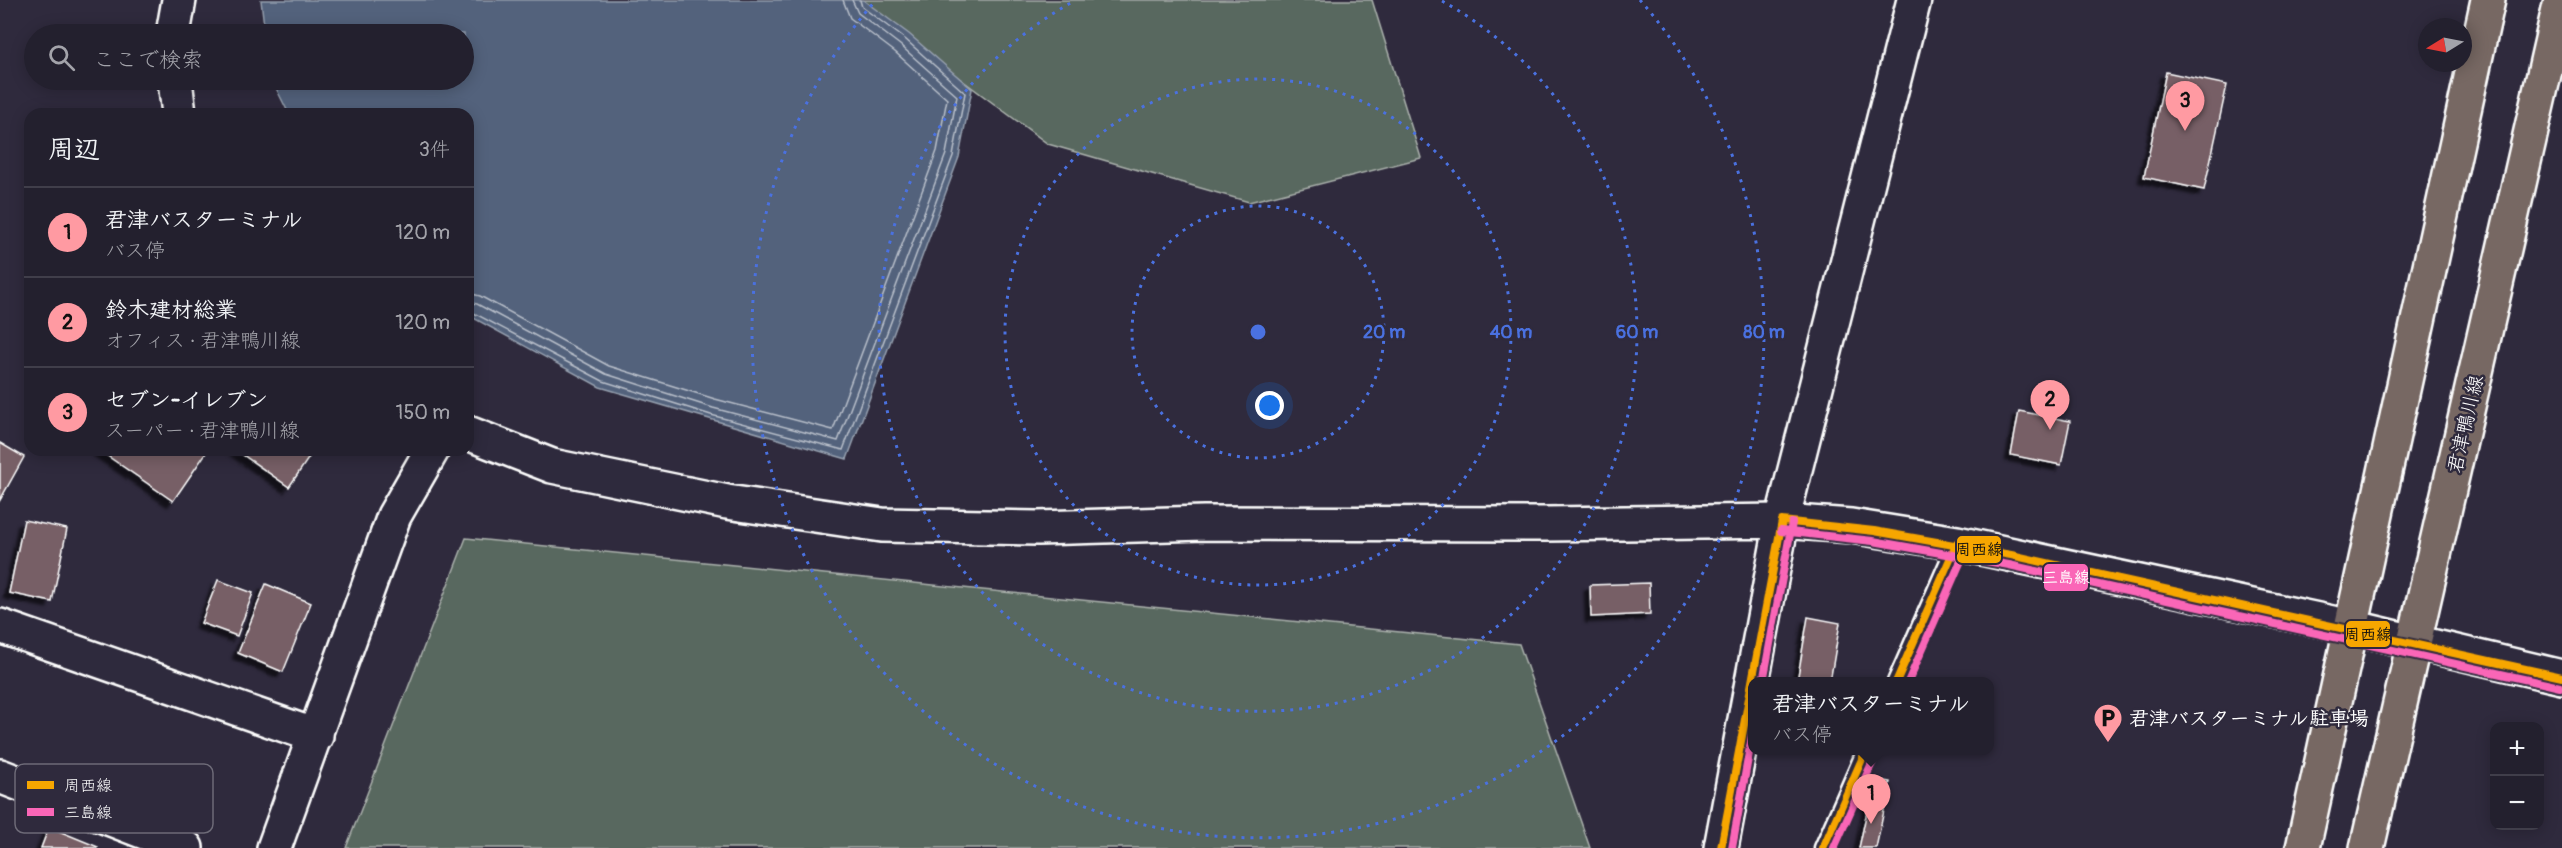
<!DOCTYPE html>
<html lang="ja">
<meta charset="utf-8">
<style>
body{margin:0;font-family:Pangolin,"Klee One",sans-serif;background:#2f2d3a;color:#f1f3f6}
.controls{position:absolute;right:18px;bottom:18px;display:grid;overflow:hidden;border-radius:12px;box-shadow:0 3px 15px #0003}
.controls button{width:54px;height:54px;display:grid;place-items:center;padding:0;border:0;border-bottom:2px solid #403e4a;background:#23202e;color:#f1f3f6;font:30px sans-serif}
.compass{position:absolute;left:2418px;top:18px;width:54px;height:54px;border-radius:50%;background:#23202e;box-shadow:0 3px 15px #0003;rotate:260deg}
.you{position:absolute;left:1270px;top:406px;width:21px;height:21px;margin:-15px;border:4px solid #fff;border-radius:50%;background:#1a73e8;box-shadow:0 0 0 9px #1a73e833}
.badge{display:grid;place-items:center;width:39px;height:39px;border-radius:50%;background:#ff9aa2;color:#111;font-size:20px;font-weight:700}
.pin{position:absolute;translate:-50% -50px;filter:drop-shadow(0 2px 3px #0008)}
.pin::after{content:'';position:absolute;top:32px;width:21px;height:18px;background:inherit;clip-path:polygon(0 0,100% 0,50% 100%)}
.popup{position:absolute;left:1748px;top:677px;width:246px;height:78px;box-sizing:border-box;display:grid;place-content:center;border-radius:12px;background:#23202e;filter:drop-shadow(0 2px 4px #0005);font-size:20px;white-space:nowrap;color:#a3a3aa}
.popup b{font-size:22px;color:#f1f3f6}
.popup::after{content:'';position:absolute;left:50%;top:100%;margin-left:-12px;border:12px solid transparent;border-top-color:#23202e}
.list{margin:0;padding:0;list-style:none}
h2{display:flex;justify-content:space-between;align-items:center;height:78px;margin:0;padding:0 24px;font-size:26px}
h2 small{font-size:20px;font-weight:400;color:#a3a3aa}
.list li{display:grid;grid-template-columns:39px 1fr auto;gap:18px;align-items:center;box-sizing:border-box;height:90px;padding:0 24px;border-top:2px solid #403e4a}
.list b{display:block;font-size:22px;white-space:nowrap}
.list p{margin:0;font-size:20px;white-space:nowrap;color:#a3a3aa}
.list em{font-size:20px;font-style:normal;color:#a3a3aa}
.icon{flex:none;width:33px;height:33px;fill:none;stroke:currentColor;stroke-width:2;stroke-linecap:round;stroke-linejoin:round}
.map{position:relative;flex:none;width:2562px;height:848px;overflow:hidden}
.search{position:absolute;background:#23202e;box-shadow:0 3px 15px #0003;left:24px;top:24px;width:450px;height:66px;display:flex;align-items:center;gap:15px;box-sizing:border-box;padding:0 21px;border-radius:33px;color:#a3a3aa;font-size:22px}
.panel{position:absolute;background:#23202e;box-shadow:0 3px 15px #0003;left:24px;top:108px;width:450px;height:348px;border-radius:18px}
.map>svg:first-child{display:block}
</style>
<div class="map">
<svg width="2562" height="848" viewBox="0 0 2562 848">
<defs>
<filter id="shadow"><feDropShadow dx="-5.5" dy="5.5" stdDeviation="1.5" flood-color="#0009"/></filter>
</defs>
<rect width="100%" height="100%" fill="#2f2a3d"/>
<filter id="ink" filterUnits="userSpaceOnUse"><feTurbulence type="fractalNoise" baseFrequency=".0167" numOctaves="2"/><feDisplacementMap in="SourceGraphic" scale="12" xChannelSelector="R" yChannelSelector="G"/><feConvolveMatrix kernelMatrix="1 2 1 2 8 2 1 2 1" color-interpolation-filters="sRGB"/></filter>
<g filter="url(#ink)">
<path fill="#59675e" stroke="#acb3ae" stroke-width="1.5" d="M854,0H1372L1421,158L1249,202L1048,144Z
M466,538L1519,644L1590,848H346Z"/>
<path fill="#52627c" stroke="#97a1b0" stroke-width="1.5" d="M261,0H863L909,34L972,89L959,157L847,459L600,387L468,315V114H289L272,80H464V34H265Z"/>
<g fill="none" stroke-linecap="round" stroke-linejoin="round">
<path stroke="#bac0cb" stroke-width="1.5" d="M468,293L480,296L609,366L715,399L833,430L937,151L947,99L895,52L850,18L843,0
M468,302L477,304L606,374L713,408L838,441L946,154L957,96L900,45L858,13L852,0
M468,310L603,381L711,415L843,450L953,156L965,93L905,39L862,7L860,0"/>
</g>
<path fill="#775f66" stroke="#fff" stroke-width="1.5" filter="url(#shadow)" d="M2166,72L2227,85L2204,190L2144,177Z
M2019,411L2070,421L2061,465L2011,455Z
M0,443L24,457L0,500Z
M99,450H208L173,501Z
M236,450H314L289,487Z
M24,520L67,529L52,602L9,593Z
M218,580L253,593L237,636L201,623Z
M1649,583L1650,614L1591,617L1590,585Z
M266,584L311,603L283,672L238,653Z
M1808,617L1840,623L1830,682H1797Z
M1874,779L1890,782L1876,848H1859Z
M49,827L98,847L97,848H41Z"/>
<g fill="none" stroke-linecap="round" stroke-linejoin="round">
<g stroke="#fff" stroke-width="21">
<path id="lane" d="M1896,682L1957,543
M1823,848L1866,750"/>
</g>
<g stroke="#fff" stroke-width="38">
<path id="street" d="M1782,521L1914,0
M0,626L316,736
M0,776L186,848"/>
</g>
<g stroke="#fff" stroke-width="38">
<path id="secondary" d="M173,34L179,0
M175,80L179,114
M468,433L552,466L727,502L882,525L1038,528L1204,523L1546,524L1782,521L1851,526L1957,543L2351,627L2562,677
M274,848L394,516L432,450
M1721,848L1782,521"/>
</g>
<g stroke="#fff" stroke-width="38">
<path id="primary" d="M2303,848L2488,0
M2367,848L2561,0"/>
</g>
<use href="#lane" stroke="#2f2a3d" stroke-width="16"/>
<use href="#street" stroke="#2f2a3d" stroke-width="33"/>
<use href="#secondary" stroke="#2f2a3d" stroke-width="33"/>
<use href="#primary" stroke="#776864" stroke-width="33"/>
<g stroke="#2f2a3d" stroke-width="12">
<path id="bus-1" d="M1782,521L1874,531L2011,555L2562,677
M1896,682L1957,543
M1721,848L1782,521
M1823,848L1866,750"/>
</g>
<g stroke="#2f2a3d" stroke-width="12">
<path id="bus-2" d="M1781,531L1873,541L2009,565L2560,687
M1763,682L1792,523
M1908,682L1967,547
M1732,848L1752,736
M1834,848L1876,754"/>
</g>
<use href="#bus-1" stroke="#f7a600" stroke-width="8"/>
<use href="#bus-2" stroke="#fa66b7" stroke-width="8"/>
</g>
</g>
<g fill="none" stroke="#4a71e0" stroke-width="3" stroke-dasharray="3 6">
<circle cx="1258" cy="332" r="126"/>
<circle cx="1258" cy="332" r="253"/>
<path d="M1442 1A379 379 0 1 1 1074 1"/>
<path d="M1640 0A506 506 0 1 1 876 0"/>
</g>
<defs>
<g id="parking-pin" transform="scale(1.5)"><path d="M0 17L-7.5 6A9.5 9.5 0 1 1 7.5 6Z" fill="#ff9aa2" stroke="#2f2a3d"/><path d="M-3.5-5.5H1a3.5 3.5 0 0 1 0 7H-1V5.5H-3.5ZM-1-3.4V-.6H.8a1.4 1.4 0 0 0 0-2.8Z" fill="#111"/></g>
</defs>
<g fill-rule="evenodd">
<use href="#parking-pin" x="2108" y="718"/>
</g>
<g text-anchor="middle" stroke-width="5" stroke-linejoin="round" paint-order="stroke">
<g font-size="20" fill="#fff" stroke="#2f2a3d">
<text transform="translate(2465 424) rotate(-77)" y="7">君津鴨川線</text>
</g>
<g font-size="20" font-weight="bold" fill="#fff" stroke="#2f2a3d" text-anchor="start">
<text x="2129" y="725">君津バスターミナル駐車場</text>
</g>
</g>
<rect x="15" y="764" width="198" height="69" rx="9" fill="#2f2a3d" stroke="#6d6a77" stroke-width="1.5"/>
<rect x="27" y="781" width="27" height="8" fill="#f7a600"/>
<rect x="27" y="808" width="27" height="8" fill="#fa66b7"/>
<g font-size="16" fill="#fff">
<text x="64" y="791">周西線</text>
<text x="64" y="818">三島線</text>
</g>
<circle cx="1258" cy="332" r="9" fill="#4a71e0" stroke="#2f2a3d" stroke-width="3"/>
<g font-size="18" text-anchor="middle" font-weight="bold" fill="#4a71e0" stroke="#2f2a3d" stroke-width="5" stroke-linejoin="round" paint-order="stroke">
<text x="1384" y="338">20 m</text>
<text x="1511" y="338">40 m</text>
<text x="1637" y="338">60 m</text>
<text x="1764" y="338">80 m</text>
</g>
<g stroke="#2f2a3d" stroke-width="2">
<rect x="1956" y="535" width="46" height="29" rx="6" fill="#f7a600"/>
<rect x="2043" y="563" width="46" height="29" rx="6" fill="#fa66b7"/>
<rect x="2345" y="620" width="46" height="28" rx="6" fill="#f7a600"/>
</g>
<g font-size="16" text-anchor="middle" font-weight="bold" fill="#fff">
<text x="2066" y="583">三島線</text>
</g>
<g font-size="16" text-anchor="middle" font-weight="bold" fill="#111">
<text x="1979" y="555">周西線</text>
<text x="2368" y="640">周西線</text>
</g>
</svg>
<div class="controls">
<button>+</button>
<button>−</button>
</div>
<svg class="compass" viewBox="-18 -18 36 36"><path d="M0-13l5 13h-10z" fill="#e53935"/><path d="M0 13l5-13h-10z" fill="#a3a3aa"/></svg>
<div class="you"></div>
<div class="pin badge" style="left:1871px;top:824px">1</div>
<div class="popup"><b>君津バスターミナル</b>バス停</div>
<div class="pin badge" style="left:2050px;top:430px">2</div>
<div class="pin badge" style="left:2185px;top:131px">3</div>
<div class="search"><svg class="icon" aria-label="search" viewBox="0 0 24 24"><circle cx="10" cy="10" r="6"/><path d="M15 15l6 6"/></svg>ここで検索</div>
<section class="panel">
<h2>周辺<small>3件</small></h2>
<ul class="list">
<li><span class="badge">1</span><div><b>君津バスターミナル</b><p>バス停</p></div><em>120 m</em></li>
<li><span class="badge">2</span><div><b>鈴木建材総業</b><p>オフィス · 君津鴨川線</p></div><em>120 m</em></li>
<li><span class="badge">3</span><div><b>セブン-イレブン</b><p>スーパー · 君津鴨川線</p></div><em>150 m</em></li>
</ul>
</section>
</div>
